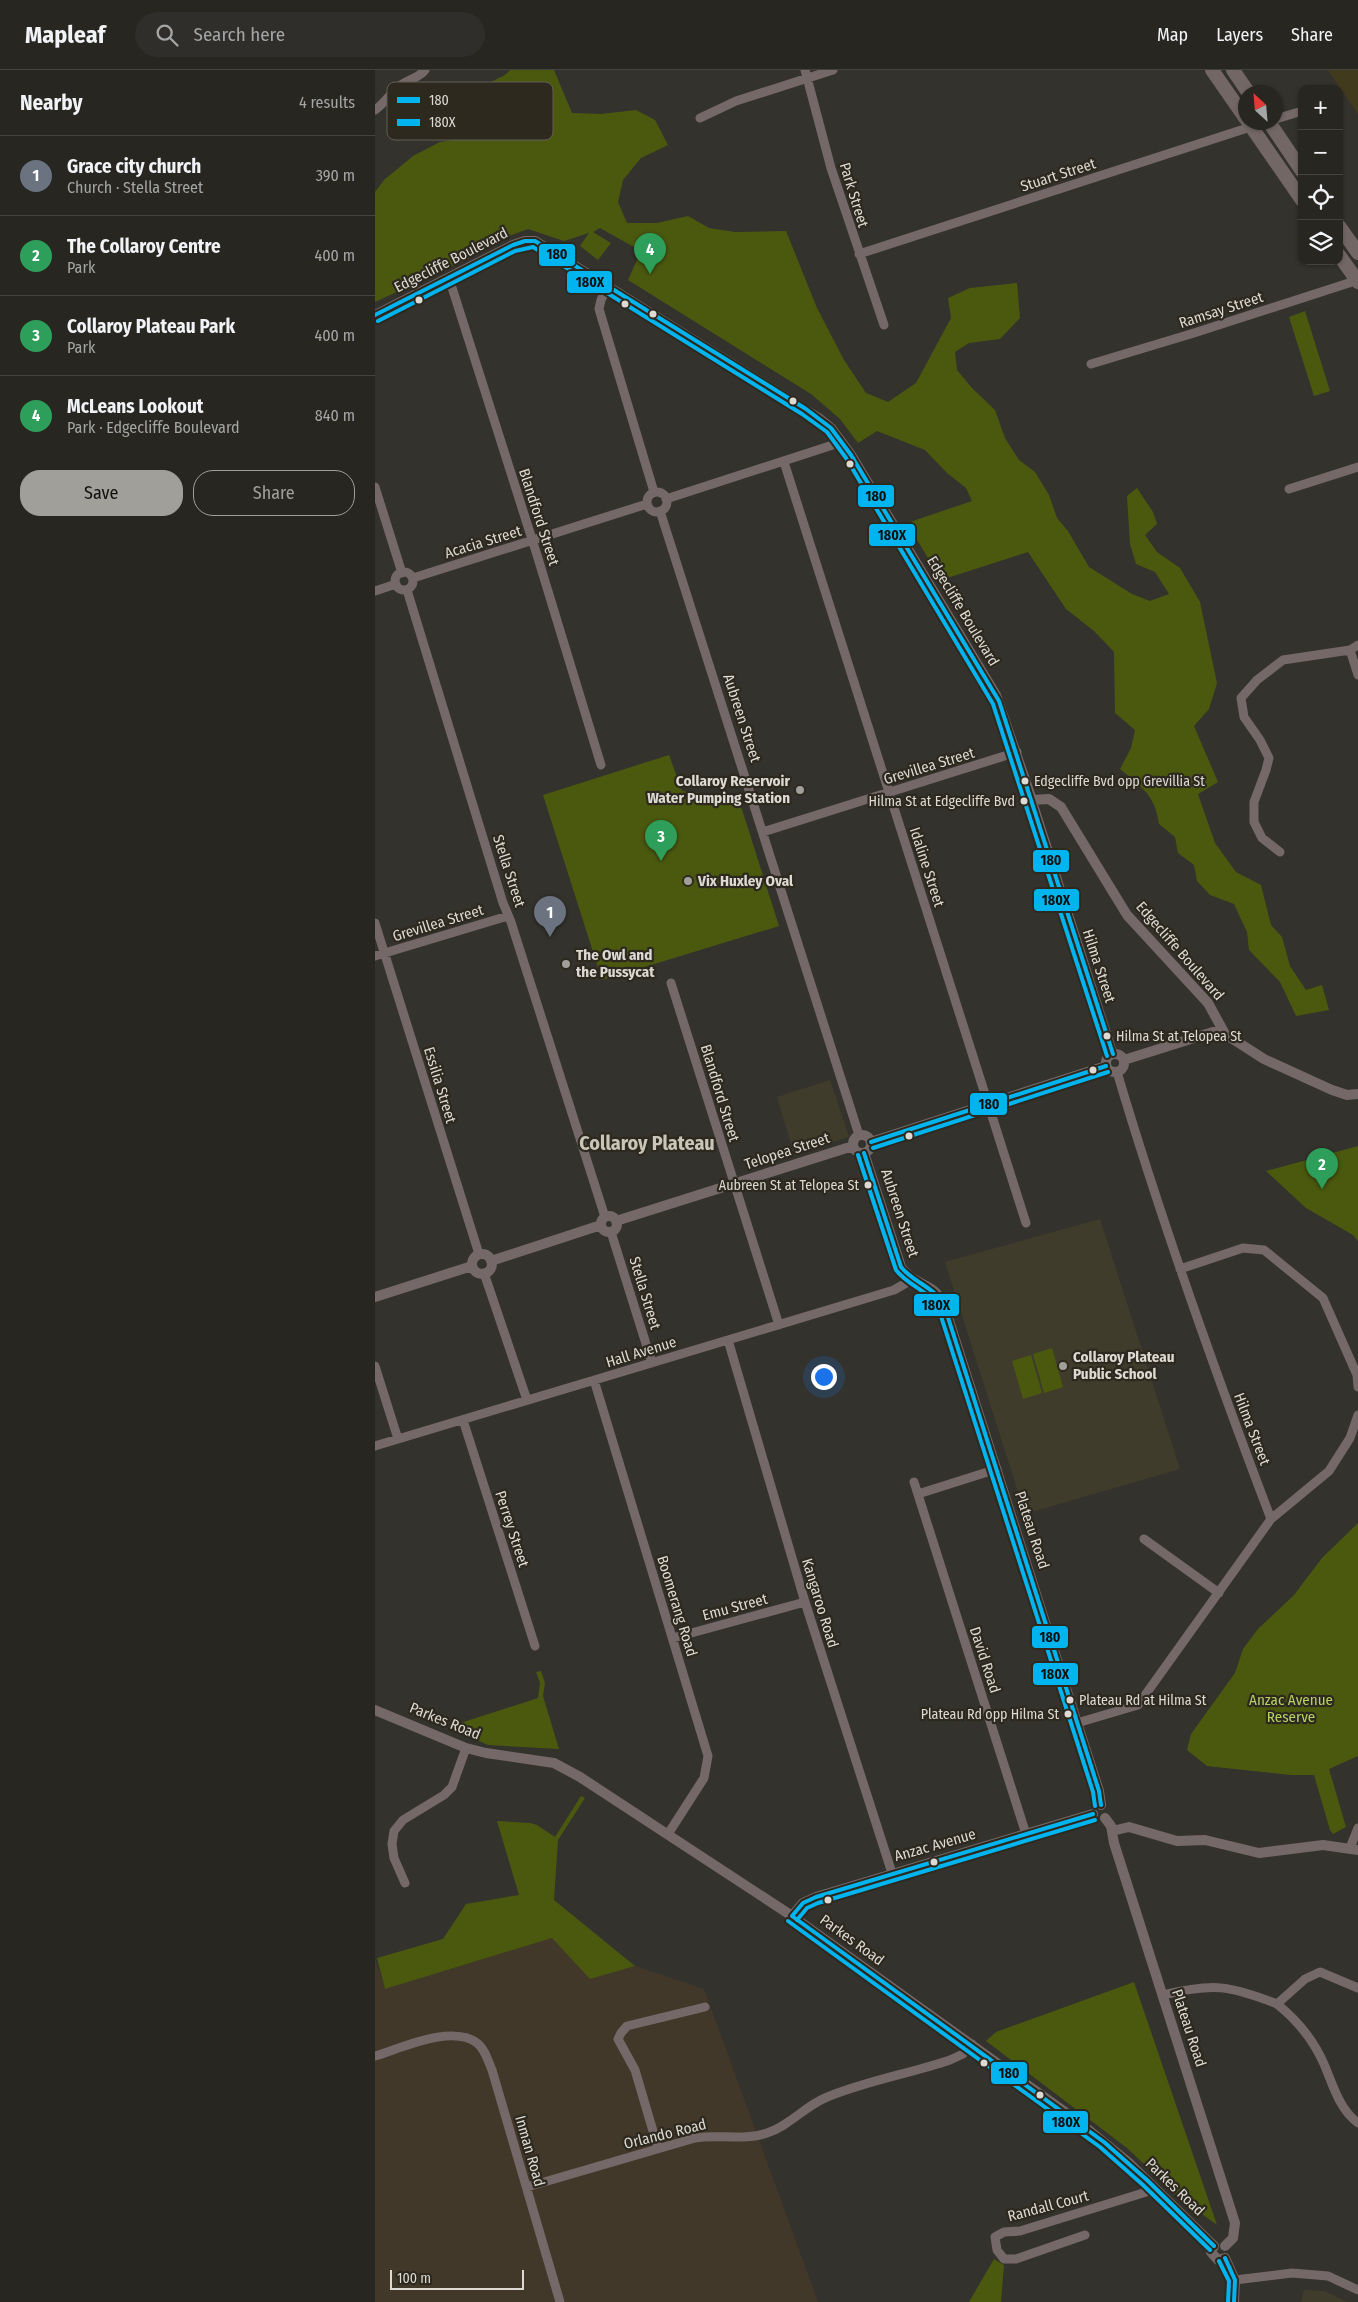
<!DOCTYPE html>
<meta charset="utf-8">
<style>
body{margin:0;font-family:"Fira Sans Condensed",sans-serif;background:#2f2e2a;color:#f1f3f6}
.controls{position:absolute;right:15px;top:15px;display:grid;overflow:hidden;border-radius:10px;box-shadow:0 1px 4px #0004}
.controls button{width:45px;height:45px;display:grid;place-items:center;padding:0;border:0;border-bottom:1px solid #43433f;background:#272621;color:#f1f3f6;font:25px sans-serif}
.compass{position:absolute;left:863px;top:15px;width:45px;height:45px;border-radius:50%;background:#272621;box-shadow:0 1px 4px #0004;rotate:334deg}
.scale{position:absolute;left:15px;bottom:12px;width:134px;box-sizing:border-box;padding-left:5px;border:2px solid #dcdad3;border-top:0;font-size:14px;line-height:18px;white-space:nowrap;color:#dcdad3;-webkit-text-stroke:4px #2d291f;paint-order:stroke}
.you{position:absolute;left:448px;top:1306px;width:18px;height:18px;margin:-12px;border:4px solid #fff;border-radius:50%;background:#1a73e8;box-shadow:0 0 0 8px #1a73e833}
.badge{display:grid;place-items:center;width:32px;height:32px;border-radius:50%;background:#a19f99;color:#fff;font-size:16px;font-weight:700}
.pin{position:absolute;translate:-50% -41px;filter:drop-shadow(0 1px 2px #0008)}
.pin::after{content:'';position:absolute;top:26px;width:18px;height:15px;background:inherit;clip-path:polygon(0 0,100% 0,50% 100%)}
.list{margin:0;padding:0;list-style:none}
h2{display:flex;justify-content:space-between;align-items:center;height:65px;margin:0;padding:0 20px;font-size:21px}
h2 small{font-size:16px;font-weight:400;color:#a4a5a5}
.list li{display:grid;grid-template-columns:32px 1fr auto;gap:15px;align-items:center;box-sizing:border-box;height:80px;padding:0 20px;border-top:1px solid #43433f}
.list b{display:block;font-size:19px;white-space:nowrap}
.list p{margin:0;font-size:16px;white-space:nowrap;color:#a4a5a5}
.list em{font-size:16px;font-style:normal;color:#a4a5a5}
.actions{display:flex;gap:10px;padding:15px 20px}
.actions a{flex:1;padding:11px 0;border:1px solid #a19f99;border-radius:20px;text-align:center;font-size:18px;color:#a19f99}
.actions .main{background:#a19f99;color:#111}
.icon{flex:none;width:28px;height:28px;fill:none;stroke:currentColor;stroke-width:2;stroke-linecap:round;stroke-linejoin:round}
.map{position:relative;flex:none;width:983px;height:2232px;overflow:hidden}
header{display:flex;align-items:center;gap:30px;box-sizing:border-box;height:70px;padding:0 25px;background:#272621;border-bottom:1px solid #43433f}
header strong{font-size:24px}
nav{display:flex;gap:28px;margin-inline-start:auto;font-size:18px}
.search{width:350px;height:45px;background:#2f2e2a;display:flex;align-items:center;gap:12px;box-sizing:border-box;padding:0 18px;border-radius:28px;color:#a4a5a5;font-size:19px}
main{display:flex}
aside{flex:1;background:#272621}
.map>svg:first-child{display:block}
</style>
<header>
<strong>Mapleaf</strong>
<div class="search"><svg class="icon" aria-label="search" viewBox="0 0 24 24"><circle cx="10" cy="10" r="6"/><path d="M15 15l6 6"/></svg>Search here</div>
<nav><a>Map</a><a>Layers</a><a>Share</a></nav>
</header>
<main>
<aside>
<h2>Nearby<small>4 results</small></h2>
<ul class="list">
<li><span class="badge" style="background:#6b7280">1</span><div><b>Grace city church</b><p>Church · Stella Street</p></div><em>390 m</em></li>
<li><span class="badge" style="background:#2e9e5b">2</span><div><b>The Collaroy Centre</b><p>Park</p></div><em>400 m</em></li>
<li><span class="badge" style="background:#2e9e5b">3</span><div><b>Collaroy Plateau Park</b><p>Park</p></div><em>400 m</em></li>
<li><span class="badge" style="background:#2e9e5b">4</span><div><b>McLeans Lookout</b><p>Park · Edgecliffe Boulevard</p></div><em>840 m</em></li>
</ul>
<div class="actions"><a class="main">Save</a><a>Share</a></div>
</aside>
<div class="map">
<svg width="983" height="2232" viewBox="0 0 983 2232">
<rect width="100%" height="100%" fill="#34322c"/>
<path fill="#403c2b" d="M455,1010L474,1067L419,1084L402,1027Z
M725,1149L805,1399L650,1444L570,1192Z
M929,2220L949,2221L973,2232H926Z"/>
<path fill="#423829" d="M177,1868L217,1908L260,1896L329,1919L443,2232H0V1888L10,1919Z"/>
<path fill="#4b590f" d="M135,0H179L197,43L226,44L261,40L280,50L293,75L266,88L248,110L243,132L252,153H282L313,146L334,158L360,162L411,161L442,238L469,290L491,323L513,332L541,313L576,248L573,228L595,218L642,213L645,248L625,269L594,273L580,282L582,300L597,318L620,340L630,368L644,390L660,402L674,425L682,448L693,461L714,497L757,524L775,531L794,524L780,502L761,494L755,474L752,426L762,418L778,442L782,454L770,465L782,482L805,498L825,532L842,613L834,639L819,656L843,712L823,724L840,773L861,802L886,815L896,855L907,867L915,896L931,920L947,915L954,940L921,946L905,912L874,880L872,862L859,834L835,825L822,811L819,795L803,783L800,767L784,754C780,724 766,717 745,699L756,678L760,660L740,643L739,582L719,561L691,539L653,482L566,510L532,453L597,431L591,418L572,403L550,380L502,361L483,373L465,349L436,324L253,210L266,181L225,158L218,162L236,173L223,190L205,176L214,163L189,171L153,159L125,169L95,188L0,232V122L9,110L38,86L65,72L96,67L111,57L104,18L130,5Z
M930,241L955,321L939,326L914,247Z
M294,685L307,721L363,727L404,856L227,910L168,725Z
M983,1076V1171L978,1165L931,1138L891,1101Z
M677,1278L688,1317L669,1323L658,1284Z
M656,1285L667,1323L648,1329L637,1291Z
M983,1453V1686L954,1699L971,1757L958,1764L955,1760L939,1705H916L832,1696L812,1680L816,1664L860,1603L868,1579L883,1559L919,1525L947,1488Z
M166,1601L170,1613L168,1626L184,1679L113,1675L73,1657L163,1628L165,1613L161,1602Z
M206,1726L210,1728L183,1770L179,1830L260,1896L215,1909L177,1868L10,1919L2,1888L68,1869L91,1834L144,1825L122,1751L155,1753L162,1755L180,1767Z
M759,1912L842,2155L805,2128L752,2078L611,1971L621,1962Z
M619,2189L629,2195L626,2232H594Z"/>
<path fill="#413a1d" d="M953,0H983V44Z"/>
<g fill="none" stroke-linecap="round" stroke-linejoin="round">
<path stroke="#756868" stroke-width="9" d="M430,0L456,98L509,255
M0,40C10,33 16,22 26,15C34,9 44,8 50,0
M325,48L361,31L458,0
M901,49L927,41
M484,184L891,52
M74,208L162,485L226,695
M233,216L226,230L224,239L279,422
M716,294L819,263L983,210
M409,392L651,1153
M0,417L27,503
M914,419L983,397
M272 432a10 10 0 1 1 20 0a10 10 0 1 1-20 0Z
M291,429L467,372
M285,441L484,1065
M20 511a9 9 0 1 1 18 0a9 9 0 1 1-18 0Z
M38,508L272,434
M32,520L128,833L136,852L230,1147
M0,521L21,514
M975,580L983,605
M657,730L738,984
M388,762L642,682
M905,782L887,768L879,752V732L891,700L894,688L885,670L869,647L866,628L882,610L908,590L975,580L983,575
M0,853L104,1184
M0,886L133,846
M296,913L404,1255
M236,1162L277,1293
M805,1199L868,1178L889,1180L948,1228L982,1305L983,1317
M109,1203L152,1330
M353,1270L430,1532L517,1803
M0,1296L23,1369
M219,1310L333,1686L329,1708L293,1764
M88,1350L160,1576
M0,1376L519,1220L538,1209
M539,1412L651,1764
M543,1424L622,1399
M896,1449L954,1401L975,1368L983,1345
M769,1469L844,1523
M298,1568L430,1532
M702,1653L763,1635L896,1449C840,1302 787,1153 742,1002
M975,1778L983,1758
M30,1813L19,1788L17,1774L19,1761L28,1750L69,1725L77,1717L91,1678
M788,1925C838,1913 854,1915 902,1934L930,1909L945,1902L983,1918
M902,1934C922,1950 938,1969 949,1994C958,2015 964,2039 983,2053
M0,1986C27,1978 77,1954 102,1973C110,1979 113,1991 117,2000L185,2232
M283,2078L260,2000L243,1969L246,1963L252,1956L330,1937
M152,2117L320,2068C344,2064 369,2071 392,2063C414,2056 429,2037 450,2028C490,2011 534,2004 575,1990L588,1984L597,1974
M710,2165L641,2189H629L622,2180L620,2167L629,2162L645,2161L781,2119
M860,2210L917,2203L953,2206L983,2220"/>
<path stroke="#756868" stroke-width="10" d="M0,245L138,175L150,171H160L445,349L456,358L476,385L621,625L657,730L674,729L686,737L752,845L833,933L850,964
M731 993a9 9 0 1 1 18 0a9 9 0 1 1-18 0Z
M749,990L838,962L850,964L889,989L957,1020L972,1025L983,1024
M478 1074a9 9 0 1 1 18 0a9 9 0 1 1-18 0Z
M496,1072L731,996
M489,1083L526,1197C540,1218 560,1210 570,1238L702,1653L724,1721L726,1735
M226 1154a8 8 0 1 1 16 0a8 8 0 1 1-16 0Z
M241,1151L478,1076
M97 1194a10 10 0 1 1 20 0a10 10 0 1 1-20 0Z
M116,1191L226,1155
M0,1227L97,1196
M0,1640L91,1678L111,1683L179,1693L205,1707L417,1846L704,2052L753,2092L839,2176
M730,1748L736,1756L739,1773L860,2153L858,2168L850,2176
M737,1761L754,1757L802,1771L830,1770L884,1783L948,1775L983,1780
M417,1846L428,1833L441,1827L718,1744
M839,2176L836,2182L843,2190L850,2188
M850,2188L860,2210L859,2232"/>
<path stroke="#726764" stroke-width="14" d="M837,0L871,49
M858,0L873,22
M873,52L927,130
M894,52L927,101
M964,156L983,183
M964,185L983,212"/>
<g stroke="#2d291f" stroke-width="8">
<path id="bus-1" d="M0,245L138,175L150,171H160L431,339L456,358L476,385L624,631L738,984
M496,1072L731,996
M489,1083L526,1197C541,1215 559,1215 570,1238L724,1721L726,1735
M417,1846L729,2072L772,2110L839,2176
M417,1846L428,1833L441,1827L718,1744
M850,2188L860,2210L859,2232"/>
</g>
<g stroke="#2d291f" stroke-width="8">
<path id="bus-2" d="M3,251L140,181L158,177L427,344L452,362L471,388L618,634L732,986
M498,1078L733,1002
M483,1085L521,1200C534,1217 555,1220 564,1240L718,1722L720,1736
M422,1850L432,1838L443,1833L720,1750
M413,1851L725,2077L768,2115L835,2180
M844,2191L854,2211L853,2232"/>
</g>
<use href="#bus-1" stroke="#00b5ef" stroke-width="4"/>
<use href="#bus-2" stroke="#00b5ef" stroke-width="4"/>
</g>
<g fill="#dcdad3" stroke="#2d291f" stroke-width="2">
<circle cx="44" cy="230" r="4.5"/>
<circle cx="250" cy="234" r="4.5"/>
<circle cx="278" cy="244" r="4.5"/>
<circle cx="418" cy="331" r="4.5"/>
<circle cx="475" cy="394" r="4.5"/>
<circle cx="650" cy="711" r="4.5"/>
<circle cx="649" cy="731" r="4.5"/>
<circle cx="732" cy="966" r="4.5"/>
<circle cx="718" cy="1000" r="4.5"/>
<circle cx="534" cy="1066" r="4.5"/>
<circle cx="493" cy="1115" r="4.5"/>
<circle cx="695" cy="1630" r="4.5"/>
<circle cx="693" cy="1644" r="4.5"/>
<circle cx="559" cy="1792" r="4.5"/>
<circle cx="453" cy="1830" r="4.5"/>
<circle cx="609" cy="1993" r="4.5"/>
<circle cx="665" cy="2025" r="4.5"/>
</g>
<g fill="#a19f99" stroke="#2d291f" stroke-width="2">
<circle cx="425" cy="720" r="5"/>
<circle cx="313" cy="811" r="5"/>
<circle cx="191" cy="894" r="5"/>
<circle cx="688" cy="1296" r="5"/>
</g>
<g text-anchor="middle" stroke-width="4.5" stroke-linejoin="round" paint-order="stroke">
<g font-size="14" fill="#dcdad3" stroke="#2d291f" text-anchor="start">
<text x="659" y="716">Edgecliffe Bvd opp Grevillia St</text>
<text x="640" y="736" text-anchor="end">Hilma St at Edgecliffe Bvd</text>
<text x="741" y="971">Hilma St at Telopea St</text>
<text x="484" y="1120" text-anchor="end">Aubreen St at Telopea St</text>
<text x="704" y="1635">Plateau Rd at Hilma St</text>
<text x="684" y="1649" text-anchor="end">Plateau Rd opp Hilma St</text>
</g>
<g font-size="15" fill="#dcdad3" stroke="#2d291f">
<text transform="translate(683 105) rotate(-18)" y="5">Stuart Street</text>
<text transform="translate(479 125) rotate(73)" y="5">Park Street</text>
<text transform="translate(76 190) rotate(-27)" y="5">Edgecliffe Boulevard</text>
<text transform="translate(846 240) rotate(-18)" y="5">Ramsay Street</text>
<text transform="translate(164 447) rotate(72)" y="5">Blandford Street</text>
<text transform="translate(108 472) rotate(-17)" y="5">Acacia Street</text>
<text transform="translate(588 541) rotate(59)" y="5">Edgecliffe Boulevard</text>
<text transform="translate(367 648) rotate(72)" y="5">Aubreen Street</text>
<text transform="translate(554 696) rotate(-17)" y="5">Grevillea Street</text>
<text transform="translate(552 797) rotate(72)" y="5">Idaline Street</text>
<text transform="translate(134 801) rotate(72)" y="5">Stella Street</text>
<text transform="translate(63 853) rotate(-17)" y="5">Grevillea Street</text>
<text transform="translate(805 881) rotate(49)" y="5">Edgecliffe Boulevard</text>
<text transform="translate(724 896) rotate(72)" y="5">Hilma Street</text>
<text transform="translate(65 1015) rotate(73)" y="5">Essilia Street</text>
<text transform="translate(345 1023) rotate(73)" y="5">Blandford Street</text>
<text transform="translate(412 1081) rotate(-18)" y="5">Telopea Street</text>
<text transform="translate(525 1143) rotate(72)" y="5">Aubreen Street</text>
<text transform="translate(270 1223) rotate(73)" y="5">Stella Street</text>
<text transform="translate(266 1282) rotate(-17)" y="5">Hall Avenue</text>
<text transform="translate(877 1359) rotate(69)" y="5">Hilma Street</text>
<text transform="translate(137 1459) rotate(72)" y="5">Perrey Street</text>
<text transform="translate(657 1460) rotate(72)" y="5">Plateau Road</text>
<text transform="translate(445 1533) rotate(73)" y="5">Kangaroo Road</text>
<text transform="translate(302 1536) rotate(73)" y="5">Boomerang Road</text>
<text transform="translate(360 1537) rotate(-15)" y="5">Emu Street</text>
<text transform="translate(610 1590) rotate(72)" y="5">David Road</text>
<text transform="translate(70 1651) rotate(22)" y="5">Parkes Road</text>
<text transform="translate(560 1775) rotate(-16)" y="5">Anzac Avenue</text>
<text transform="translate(477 1870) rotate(36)" y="5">Parkes Road</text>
<text transform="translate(814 1958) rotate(72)" y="5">Plateau Road</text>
<text transform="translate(290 2064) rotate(-14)" y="5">Orlando Road</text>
<text transform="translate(155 2081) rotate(74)" y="5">Inman Road</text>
<text transform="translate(800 2117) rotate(44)" y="5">Parkes Road</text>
<text transform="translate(673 2136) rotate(-15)" y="5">Randall Court</text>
</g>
<g font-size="15" font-weight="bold" fill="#dcdad3" stroke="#2d291f" text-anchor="start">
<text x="415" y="716" text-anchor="end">Collaroy Reservoir<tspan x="415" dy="17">Water Pumping Station</tspan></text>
<text x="323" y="816">Vix Huxley Oval</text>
<text x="201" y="890">The Owl and<tspan x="201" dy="17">the Pussycat</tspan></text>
<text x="698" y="1292">Collaroy Plateau<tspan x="698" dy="17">Public School</tspan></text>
</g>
<g font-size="15" fill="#b7d161" stroke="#2d291f">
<text x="916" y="1635">Anzac Avenue<tspan x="916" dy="17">Reserve</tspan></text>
</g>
<g font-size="20" font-weight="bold" fill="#c9c5b7" stroke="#2d291f">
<text x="272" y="1080">Collaroy Plateau</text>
</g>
</g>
<rect x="12" y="12" width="166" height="58" rx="8" fill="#2d291f" stroke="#625e55" stroke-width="1"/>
<rect x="22" y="27" width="23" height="6" fill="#00b5ef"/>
<rect x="22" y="49" width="23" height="7" fill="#00b5ef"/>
<g font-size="14" fill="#dcdad3">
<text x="54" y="35">180</text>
<text x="54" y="57">180X</text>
</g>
<g stroke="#2d291f" stroke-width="2">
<rect x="163" y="173" width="38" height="24" rx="5" fill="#00b5ef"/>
<rect x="191" y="200" width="47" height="24" rx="5" fill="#00b5ef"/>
<rect x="482" y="414" width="38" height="24" rx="5" fill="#00b5ef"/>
<rect x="493" y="453" width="48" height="24" rx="5" fill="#00b5ef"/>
<rect x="657" y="779" width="38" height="24" rx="5" fill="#00b5ef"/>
<rect x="658" y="818" width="47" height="24" rx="5" fill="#00b5ef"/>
<rect x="594" y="1022" width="39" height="24" rx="5" fill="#00b5ef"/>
<rect x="538" y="1223" width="47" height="24" rx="5" fill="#00b5ef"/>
<rect x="656" y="1555" width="38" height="24" rx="5" fill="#00b5ef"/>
<rect x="657" y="1592" width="47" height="24" rx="5" fill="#00b5ef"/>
<rect x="615" y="1991" width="38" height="24" rx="5" fill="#00b5ef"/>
<rect x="667" y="2040" width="47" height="24" rx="5" fill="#00b5ef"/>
</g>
<g font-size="14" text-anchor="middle" font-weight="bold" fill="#111">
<text x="182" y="189">180</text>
<text x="215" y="217">180X</text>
<text x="501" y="431">180</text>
<text x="517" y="470">180X</text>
<text x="676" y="795">180</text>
<text x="681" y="835">180X</text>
<text x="614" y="1039">180</text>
<text x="561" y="1240">180X</text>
<text x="675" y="1572">180</text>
<text x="680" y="1609">180X</text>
<text x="634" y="2008">180</text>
<text x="691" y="2057">180X</text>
</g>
</svg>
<div class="controls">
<button>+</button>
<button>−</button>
<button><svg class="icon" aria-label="locate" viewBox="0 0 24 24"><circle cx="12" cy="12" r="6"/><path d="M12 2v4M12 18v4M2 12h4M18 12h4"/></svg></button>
<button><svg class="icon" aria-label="layers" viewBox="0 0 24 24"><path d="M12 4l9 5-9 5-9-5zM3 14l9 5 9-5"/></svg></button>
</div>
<svg class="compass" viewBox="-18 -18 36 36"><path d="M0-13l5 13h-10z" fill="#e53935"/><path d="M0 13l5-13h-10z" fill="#a4a5a5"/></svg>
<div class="scale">100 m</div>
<div class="you"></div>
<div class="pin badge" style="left:175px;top:867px;background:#6b7280">1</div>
<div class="pin badge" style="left:947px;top:1119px;background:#2e9e5b">2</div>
<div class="pin badge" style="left:286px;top:791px;background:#2e9e5b">3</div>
<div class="pin badge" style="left:275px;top:204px;background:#2e9e5b">4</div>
</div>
</main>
